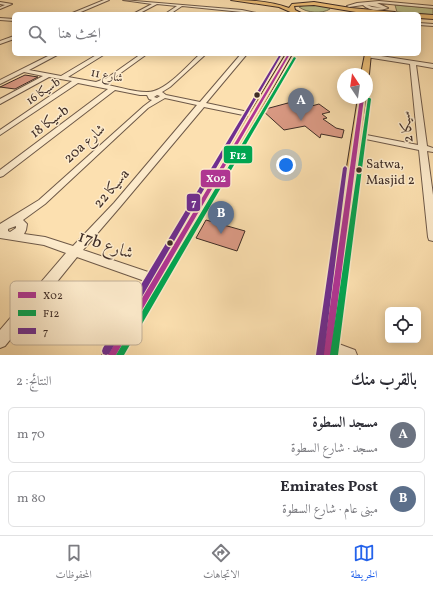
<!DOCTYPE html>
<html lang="ar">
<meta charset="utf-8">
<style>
body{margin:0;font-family:Vollkorn,Amiri,serif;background:#f7f7f7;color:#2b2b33;direction:rtl}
.controls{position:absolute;right:12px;bottom:12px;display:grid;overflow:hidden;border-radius:6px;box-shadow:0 2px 10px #0003}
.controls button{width:36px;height:36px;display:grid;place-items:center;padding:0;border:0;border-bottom:1px solid #e1e1e2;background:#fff;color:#2b2b33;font:20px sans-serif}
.compass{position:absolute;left:337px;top:68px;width:36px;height:36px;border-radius:50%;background:#fff;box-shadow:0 2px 10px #0003;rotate:347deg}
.you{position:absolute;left:286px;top:165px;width:14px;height:14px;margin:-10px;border:3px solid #fff;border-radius:50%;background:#1a73e8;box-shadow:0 0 0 6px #1a73e833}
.badge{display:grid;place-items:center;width:26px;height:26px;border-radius:50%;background:#2563eb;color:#fff;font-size:13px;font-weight:700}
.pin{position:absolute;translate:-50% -33px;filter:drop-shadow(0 1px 2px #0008)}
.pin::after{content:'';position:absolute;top:21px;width:14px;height:12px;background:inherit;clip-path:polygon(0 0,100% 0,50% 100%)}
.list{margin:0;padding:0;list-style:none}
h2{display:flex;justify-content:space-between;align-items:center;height:52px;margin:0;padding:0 16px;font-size:17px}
h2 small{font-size:13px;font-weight:400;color:#7c7c81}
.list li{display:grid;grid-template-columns:26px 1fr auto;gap:12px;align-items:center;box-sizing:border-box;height:56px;margin:0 8px 8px;padding:0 8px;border:1px solid #e1e1e2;border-radius:6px}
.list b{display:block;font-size:15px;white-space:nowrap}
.list p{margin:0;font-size:13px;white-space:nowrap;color:#7c7c81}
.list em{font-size:13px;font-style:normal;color:#7c7c81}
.icon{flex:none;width:22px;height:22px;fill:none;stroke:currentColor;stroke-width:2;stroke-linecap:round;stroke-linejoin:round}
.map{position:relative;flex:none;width:433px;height:355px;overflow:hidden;direction:ltr}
.search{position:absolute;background:#fff;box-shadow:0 2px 10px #0003;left:12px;right:12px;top:12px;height:44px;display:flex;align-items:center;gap:10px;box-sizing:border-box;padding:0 14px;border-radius:6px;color:#7c7c81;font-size:15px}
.sheet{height:180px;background:#fff}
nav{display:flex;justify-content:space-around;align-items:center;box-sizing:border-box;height:56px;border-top:1px solid #e1e1e2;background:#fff;font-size:11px;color:#7c7c81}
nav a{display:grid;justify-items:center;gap:2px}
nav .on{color:#2563eb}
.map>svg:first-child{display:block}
</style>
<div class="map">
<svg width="433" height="355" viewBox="0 0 433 355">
<rect width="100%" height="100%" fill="#fce0b0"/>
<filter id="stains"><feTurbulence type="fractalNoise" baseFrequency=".005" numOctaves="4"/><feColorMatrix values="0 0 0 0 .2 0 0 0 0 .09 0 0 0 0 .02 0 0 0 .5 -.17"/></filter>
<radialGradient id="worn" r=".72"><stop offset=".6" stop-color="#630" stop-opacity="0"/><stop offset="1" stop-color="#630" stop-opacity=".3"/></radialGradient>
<path fill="#bec28c" stroke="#7e7759" d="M310,3L329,7L330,9C322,14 307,13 299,7Z
M395,5L433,8V15L397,12Z"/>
<path fill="#dc9b86" stroke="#3e2c26" d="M25,75L38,77L15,89L0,87Z
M299,100L308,107L319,104L330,112L322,114L327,118L323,119L336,128L344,130L342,138L321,134L320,138L305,126L284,130L262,110Z
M206,220L245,231L237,251L196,238Z"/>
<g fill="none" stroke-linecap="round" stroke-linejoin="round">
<g stroke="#6e5948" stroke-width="2">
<path id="minor" d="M104,0H109L76,14H70Z
M123,0L242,10L261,14H245L242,12L182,6L170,14H165L177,6L157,4L138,14H133L152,4Z
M379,1L433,6V8L379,3H377L388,8C380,11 369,11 363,5L349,7L347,6L357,3ZM367,5L382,8L372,7Z
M0,2L12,4L0,9V7L5,5L0,4Z
M0,18L14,19V21L0,20Z
M419,23L433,24V26L419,25Z
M14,36V39L0,44V41Z
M52,54H59L29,70L61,76L98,54H105L68,77L96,82L107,78L141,54H147L111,80L103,84C116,86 142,95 154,91C170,86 188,65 200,54H206L170,87L162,92L166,95L200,102L241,54H247L206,103L253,113L257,115L253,117L204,107L120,207L83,250L160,276L162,280L160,284L156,285L77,257L5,346L0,348V330L66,253L44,245L0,238V224L39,200L144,106L152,100L149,99L147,95H140L115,90L3,176L0,177V170L108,89L78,83L0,135V130L72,81L49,77L0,104V99L43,76L24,72L0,84V80ZM157,95L160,96L157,98L154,97ZM165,98L197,105L114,203L73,246L45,237L24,234L26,230L27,224L23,220L45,204L148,108ZM16,226V228L10,232L8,231V229Z
M368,54L433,64V68L416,65L427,146L433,148V152L427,151L433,195V241L429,240L428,237L419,150L356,137L352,135L356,133L418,145L410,64L366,57V55Z
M328,340L355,350L357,355H330L323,352L321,347L323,342Z"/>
</g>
<g stroke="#3e2c26" stroke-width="2">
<path id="major" d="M231,0C249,0 271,1 289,8L292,4L314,2L351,8L395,12L398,14L362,13L314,5L294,6L295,10L303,14H295L279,7Z
M419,14L433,15V19L419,18Z
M286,54H292L123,355H102Z
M365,54H371L369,74L367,76V74H361Z
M358,98H366L337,355H317Z"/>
</g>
<use href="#minor" fill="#fdebcc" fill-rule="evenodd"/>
<use href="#major" fill="#eec078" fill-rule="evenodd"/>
<g stroke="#fdebcc" stroke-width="3">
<path id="bus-1" d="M288,54H290L116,355H108Z
M360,98H364L331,355H323Z"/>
</g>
<g stroke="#fdebcc" stroke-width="3">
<path id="bus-2" d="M294,57L296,58L124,355H116Z
M368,98H370L371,99L338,355H330Z"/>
</g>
<g stroke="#fdebcc" stroke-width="3">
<path id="bus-3" d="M280,54H282L109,354L106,355L103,354L102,351L103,348Z
M345,166L347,168L324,354V355H316L343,168Z"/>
</g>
<use href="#bus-1" fill="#b03593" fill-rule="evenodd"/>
<use href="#bus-2" fill="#00a651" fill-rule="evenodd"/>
<use href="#bus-3" fill="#6f2e90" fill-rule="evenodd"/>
</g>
<g fill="#3e2c26" stroke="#fdebcc" stroke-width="1.5">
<circle cx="257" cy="95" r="3.5"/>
<circle cx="359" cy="170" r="3.5"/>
<circle cx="170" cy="243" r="3.5"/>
</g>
<g text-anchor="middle" stroke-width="3" stroke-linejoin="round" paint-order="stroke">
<g font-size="12" fill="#3e2c26" stroke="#fdebcc">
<text transform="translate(107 75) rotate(11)" y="4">شارع 11</text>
<text transform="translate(43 91) rotate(-34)" y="4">سيكا 16b</text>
</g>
<g font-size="13" fill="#3e2c26" stroke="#fdebcc" text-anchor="start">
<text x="366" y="168">Satwa,<tspan x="366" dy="16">Masjid 2</tspan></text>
</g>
<g font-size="14" fill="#3e2c26" stroke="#fdebcc">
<text transform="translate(49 121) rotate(-37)" y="5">سيكا 18b</text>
<text transform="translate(406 127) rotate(-96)" y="5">سيكا 2</text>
<text transform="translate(84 143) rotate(-42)" y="5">20a شارع</text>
<text transform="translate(111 188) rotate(-49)" y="5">سيكا 22a</text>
</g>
<g font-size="17" fill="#3e2c26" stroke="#fdebcc">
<text transform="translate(106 244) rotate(19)" y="6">17b شارع</text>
</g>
</g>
<rect x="10" y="281" width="132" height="64" rx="6" fill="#fdebcc" stroke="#c4b29a" stroke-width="1"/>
<rect x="18" y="292" width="18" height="6" fill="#b03593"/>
<rect x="18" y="310" width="18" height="6" fill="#00a651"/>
<rect x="18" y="328" width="18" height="6" fill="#6f2e90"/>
<g font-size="11" fill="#3e2c26">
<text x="43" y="299">X02</text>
<text x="43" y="317">F12</text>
<text x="43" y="335">7</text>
</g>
<g stroke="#fdebcc" stroke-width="1.5">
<rect x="223" y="145" width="30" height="19" rx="4" fill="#00a651"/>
<rect x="200" y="169" width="31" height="19" rx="4" fill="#b03593"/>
<rect x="186" y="193" width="15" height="19" rx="4" fill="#6f2e90"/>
</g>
<g font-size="11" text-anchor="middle" font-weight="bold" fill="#fff">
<text x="238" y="159">F12</text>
<text x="216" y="182">X02</text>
<text x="194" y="206">7</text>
</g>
<rect width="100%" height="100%" filter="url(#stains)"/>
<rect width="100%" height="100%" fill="url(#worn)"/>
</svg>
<div class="controls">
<button><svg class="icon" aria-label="locate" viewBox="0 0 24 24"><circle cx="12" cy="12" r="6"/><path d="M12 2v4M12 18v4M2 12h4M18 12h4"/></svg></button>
</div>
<svg class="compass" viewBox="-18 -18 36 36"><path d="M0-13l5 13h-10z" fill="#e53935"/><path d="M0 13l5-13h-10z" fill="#7c7c81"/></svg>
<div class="you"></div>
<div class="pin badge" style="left:301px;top:121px;background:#6b7280">A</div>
<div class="pin badge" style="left:221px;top:234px;background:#5c6f8a">B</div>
<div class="search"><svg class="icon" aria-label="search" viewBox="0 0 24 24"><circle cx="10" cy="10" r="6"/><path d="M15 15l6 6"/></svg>ابحث هنا</div>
</div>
<section class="sheet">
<h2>بالقرب منك<small>النتائج: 2</small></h2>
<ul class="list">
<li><span class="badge" style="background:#6b7280">A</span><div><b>مسجد السطوة</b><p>مسجد · شارع السطوة</p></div><em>70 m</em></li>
<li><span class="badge" style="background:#5c6f8a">B</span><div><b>Emirates Post</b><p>مبنى عام · شارع السطوة</p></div><em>80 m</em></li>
</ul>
</section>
<nav>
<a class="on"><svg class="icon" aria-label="map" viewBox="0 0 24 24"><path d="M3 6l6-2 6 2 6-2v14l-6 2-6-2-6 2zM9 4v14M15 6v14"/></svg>الخريطة</a>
<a><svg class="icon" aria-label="directions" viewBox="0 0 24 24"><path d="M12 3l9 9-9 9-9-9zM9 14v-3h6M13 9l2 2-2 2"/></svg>الاتجاهات</a>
<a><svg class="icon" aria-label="saved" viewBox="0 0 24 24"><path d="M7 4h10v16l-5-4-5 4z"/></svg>المحفوظات</a>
</nav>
